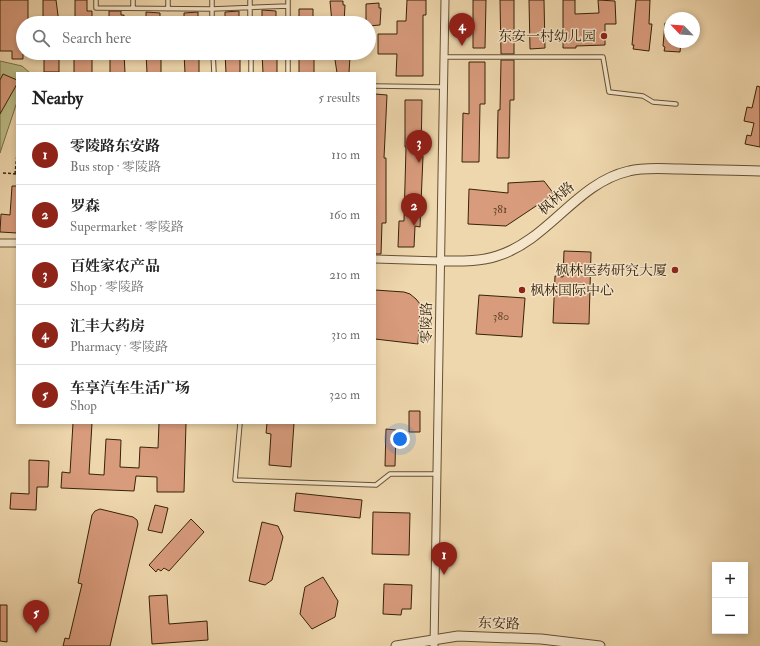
<!DOCTYPE html>
<meta charset="utf-8">
<style>
body{margin:0;font-family:"IM FELL Double Pica","Noto Serif SC",serif;background:#f2f2f2;color:#222}
.controls{position:absolute;right:12px;bottom:12px;display:grid;overflow:hidden;border-radius:0px;box-shadow:0 2px 6px #0003}
.controls button{width:36px;height:36px;display:grid;place-items:center;padding:0;border:0;border-bottom:1px solid #e0e0e0;background:#fff;color:#222;font:20px sans-serif}
.compass{position:absolute;left:664px;top:12px;width:36px;height:36px;border-radius:50%;background:#fff;box-shadow:0 2px 6px #0003;rotate:295deg}
.you{position:absolute;left:400px;top:439px;width:14px;height:14px;margin:-10px;border:3px solid #fff;border-radius:50%;background:#1a73e8;box-shadow:0 0 0 6px #1a73e833}
.badge{display:grid;place-items:center;width:26px;height:26px;border-radius:50%;background:#8f2418;color:#fff;font-size:13px;font-weight:700}
.pin{position:absolute;translate:-50% -33px;filter:drop-shadow(0 1px 2px #0008)}
.pin::after{content:'';position:absolute;top:21px;width:14px;height:12px;background:inherit;clip-path:polygon(0 0,100% 0,50% 100%)}
.list{margin:0;padding:0;list-style:none}
h2{display:flex;justify-content:space-between;align-items:center;height:52px;margin:0;padding:0 16px;font-size:17px}
h2 small{font-size:13px;font-weight:400;color:#767676}
.list li{display:grid;grid-template-columns:26px 1fr auto;gap:12px;align-items:center;box-sizing:border-box;height:60px;padding:0 16px;border-top:1px solid #e0e0e0}
.list b{display:block;font-size:15px;white-space:nowrap}
.list p{margin:0;font-size:13px;white-space:nowrap;color:#767676}
.list em{font-size:13px;font-style:normal;color:#767676}
.icon{flex:none;width:22px;height:22px;fill:none;stroke:currentColor;stroke-width:2;stroke-linecap:round;stroke-linejoin:round}
.map{position:relative;flex:none;width:760px;height:646px;overflow:hidden}
.search{position:absolute;background:#fff;box-shadow:0 2px 6px #0003;left:16px;top:16px;width:360px;height:44px;display:flex;align-items:center;gap:10px;box-sizing:border-box;padding:0 14px;border-radius:22px;color:#767676;font-size:15px}
.panel{position:absolute;background:#fff;box-shadow:0 2px 6px #0003;left:16px;top:72px;width:360px;height:352px;border-radius:0px}
.map>svg:first-child{display:block}
</style>
<div class="map">
<svg width="760" height="646" viewBox="0 0 760 646">
<rect width="100%" height="100%" fill="#efd7ad"/>
<filter id="stains"><feTurbulence type="fractalNoise" baseFrequency=".005" numOctaves="4"/><feColorMatrix values="0 0 0 0 .2 0 0 0 0 .09 0 0 0 0 .02 0 0 0 .5 -.17"/></filter>
<radialGradient id="worn" r=".72"><stop offset=".6" stop-color="#630" stop-opacity="0"/><stop offset="1" stop-color="#630" stop-opacity=".3"/></radialGradient>
<path fill="#bcbd87" stroke="#797048" d="M0,61L22,66L30,73H17V102L0,153Z"/>
<path fill="#d89b7c" stroke="#362309" d="M0,0H28V23H23V59H12V51H0Z
M43,0H56L59,23H43Z
M75,0H87V11H92V23H75Z
M407,0H426V15H423V76H396L397,54H378V34H397V21H406Z
M473,0H486L485,48H473Z
M500,0H514V54H501Z
M529,0H544L545,48L530,49Z
M563,0H575V14L599,13L598,0L615,1L616,24H605V45L576,46V48H563Z
M636,0H650L649,24H652L649,51L633,49L634,45H632Z
M330,1H343V5H345L344,23H332Z
M379,3V8H381L380,25L369,26V23L366,22V4Z
M299,9H313V23H299Z
M262,10L276,11V23H262Z
M109,11H121V15H124V23H109Z
M239,11V23H225V12Z
M146,12L160,13V23H146Z
M198,12V23H184V13Z
M665,23H670V42H681L680,52L664,51L665,47L663,46Z
M44,53H59V72H44Z
M74,53H92V73H74Z
M110,53H124L125,73H110Z
M146,53H161V73H147Z
M184,53H199V73H185Z
M225,53H240V73H226Z
M262,53H277V73H263Z
M299,53H314V73H299Z
M334,53H348V56H350L349,73H337Z
M501,60H514V100H510L509,158H497L498,110H500Z
M469,62H485V104H480L479,162H462L463,113L469,114Z
M3,74L17,80V84L0,114V80Z
M757,86L760,87V147L745,144L747,135L751,136L754,123L744,121L747,107L752,108Z
M375,94L387,95L384,158H386V223H382L381,254H375Z
M405,100H422L421,156H423L420,227L415,226L414,247H398L399,221H404L406,147H405Z
M544,181L554,194L506,226L468,224L469,189L508,193V183Z
M12,186H17V233L0,232L1,214L10,215Z
M564,251L591,252L589,324L553,323L555,276L563,277Z
M375,290L404,292L410,294L416,299L420,304V310L418,344L375,339Z
M479,295L525,298L522,337L476,334Z
M409,411H420V432H409Z
M73,423H92L89,474L104,475L106,439L121,440L120,467L139,468L140,447L158,448L159,423H186L184,492H157V477L136,476L134,491L61,488L62,472L70,473Z
M267,423H294L291,467L269,465L271,434L266,433Z
M386,429L396,430L395,466H385Z
M29,460L49,461L48,487H37L36,510L10,509L11,493L29,494Z
M296,493L362,500L360,518L294,511Z
M155,505L168,508L162,533L148,530Z
M100,509L133,517L137,520L138,524L110,646H63L65,638L69,639L82,584L78,583L92,515L95,511Z
M373,512L410,513L409,555L372,554Z
M191,519L204,532L169,571L164,568L161,571L158,569L156,572L149,565Z
M262,522L278,526L283,537L272,580L265,585L249,581Z
M323,577L338,601L335,617L312,629L300,614L305,587Z
M384,584L412,585L411,609H402L401,615L383,614Z
M167,595L169,624L207,621L208,640L152,644L149,596Z
M0,605H7V642L0,641Z"/>
<g fill="none" stroke-linecap="round" stroke-linejoin="round">
<g stroke="#645032" stroke-width="5.5">
<path id="service" d="M96,0V8L212,9L288,6
M133,0V8
M212,0V23
M250,0V23
M288,0V23
M168,9V0
M213,53L214,73
M251,53V73
M288,53V73
M444,57H603L609,92L643,96L653,102L676,104
M375,86L443,87
M240,423L235,480L376,485L390,474H437"/>
</g>
<g stroke="#645032" stroke-width="9">
<path id="minor" d="M0,243H17
M375,259L440,261
M434,646L445,0"/>
</g>
<g stroke="#645032" stroke-width="11">
<path id="tertiary" d="M440,261C459,261 479,262 497,256C549,240 576,183 629,171C645,167 664,169 681,169C707,170 734,170 760,171
M396,646L458,636L541,639L600,646"/>
</g>
<path stroke="#362309" stroke-width="1.5" stroke-dasharray="3 2" stroke-linecap="butt" d="M3,173L17,174
M15,174L17,154"/>
<use href="#service" stroke="#f5e5ca" stroke-width="3.5"/>
<use href="#minor" stroke="#f5e5ca" stroke-width="7"/>
<use href="#tertiary" stroke="#f5e5ca" stroke-width="9"/>
</g>
<g fill="#8f2418" stroke="#f5e5ca" stroke-width="1.5">
<circle cx="604" cy="36" r="4"/>
<circle cx="675" cy="270" r="4"/>
<circle cx="522" cy="290" r="4"/>
</g>
<g text-anchor="middle" stroke-width="3" stroke-linejoin="round" paint-order="stroke">
<g font-size="12" fill="#5e4126">
<text x="500" y="213">381</text>
<text x="501" y="320">380</text>
</g>
<g font-size="14" fill="#362309" stroke="#f5e5ca" text-anchor="end">
<text x="596" y="41">东安一村幼儿园</text>
<text x="667" y="275">枫林医药研究大厦</text>
<text x="530" y="295" text-anchor="start">枫林国际中心</text>
</g>
<g font-size="14" fill="#362309" stroke="#f5e5ca">
<text transform="translate(556 198) rotate(-41)" y="5">枫林路</text>
<text transform="translate(426 323) rotate(-89)" y="5">零陵路</text>
<text transform="translate(499 623) rotate(2)" y="5">东安路</text>
</g>
</g>
<rect width="100%" height="100%" filter="url(#stains)"/>
<rect width="100%" height="100%" fill="url(#worn)"/>
</svg>
<div class="controls">
<button>+</button>
<button>−</button>
</div>
<svg class="compass" viewBox="-18 -18 36 36"><path d="M0-13l5 13h-10z" fill="#e53935"/><path d="M0 13l5-13h-10z" fill="#767676"/></svg>
<div class="you"></div>
<div class="pin badge" style="left:444px;top:575px">1</div>
<div class="pin badge" style="left:414px;top:226px">2</div>
<div class="pin badge" style="left:419px;top:163px">3</div>
<div class="pin badge" style="left:462px;top:46px">4</div>
<div class="pin badge" style="left:36px;top:633px">5</div>
<div class="search"><svg class="icon" aria-label="search" viewBox="0 0 24 24"><circle cx="10" cy="10" r="6"/><path d="M15 15l6 6"/></svg>Search here</div>
<section class="panel">
<h2>Nearby<small>5 results</small></h2>
<ul class="list">
<li><span class="badge">1</span><div><b>零陵路东安路</b><p>Bus stop · 零陵路</p></div><em>110 m</em></li>
<li><span class="badge">2</span><div><b>罗森</b><p>Supermarket · 零陵路</p></div><em>160 m</em></li>
<li><span class="badge">3</span><div><b>百姓家农产品</b><p>Shop · 零陵路</p></div><em>210 m</em></li>
<li><span class="badge">4</span><div><b>汇丰大药房</b><p>Pharmacy · 零陵路</p></div><em>310 m</em></li>
<li><span class="badge">5</span><div><b>车享汽车生活广场</b><p>Shop</p></div><em>320 m</em></li>
</ul>
</section>
</div>
